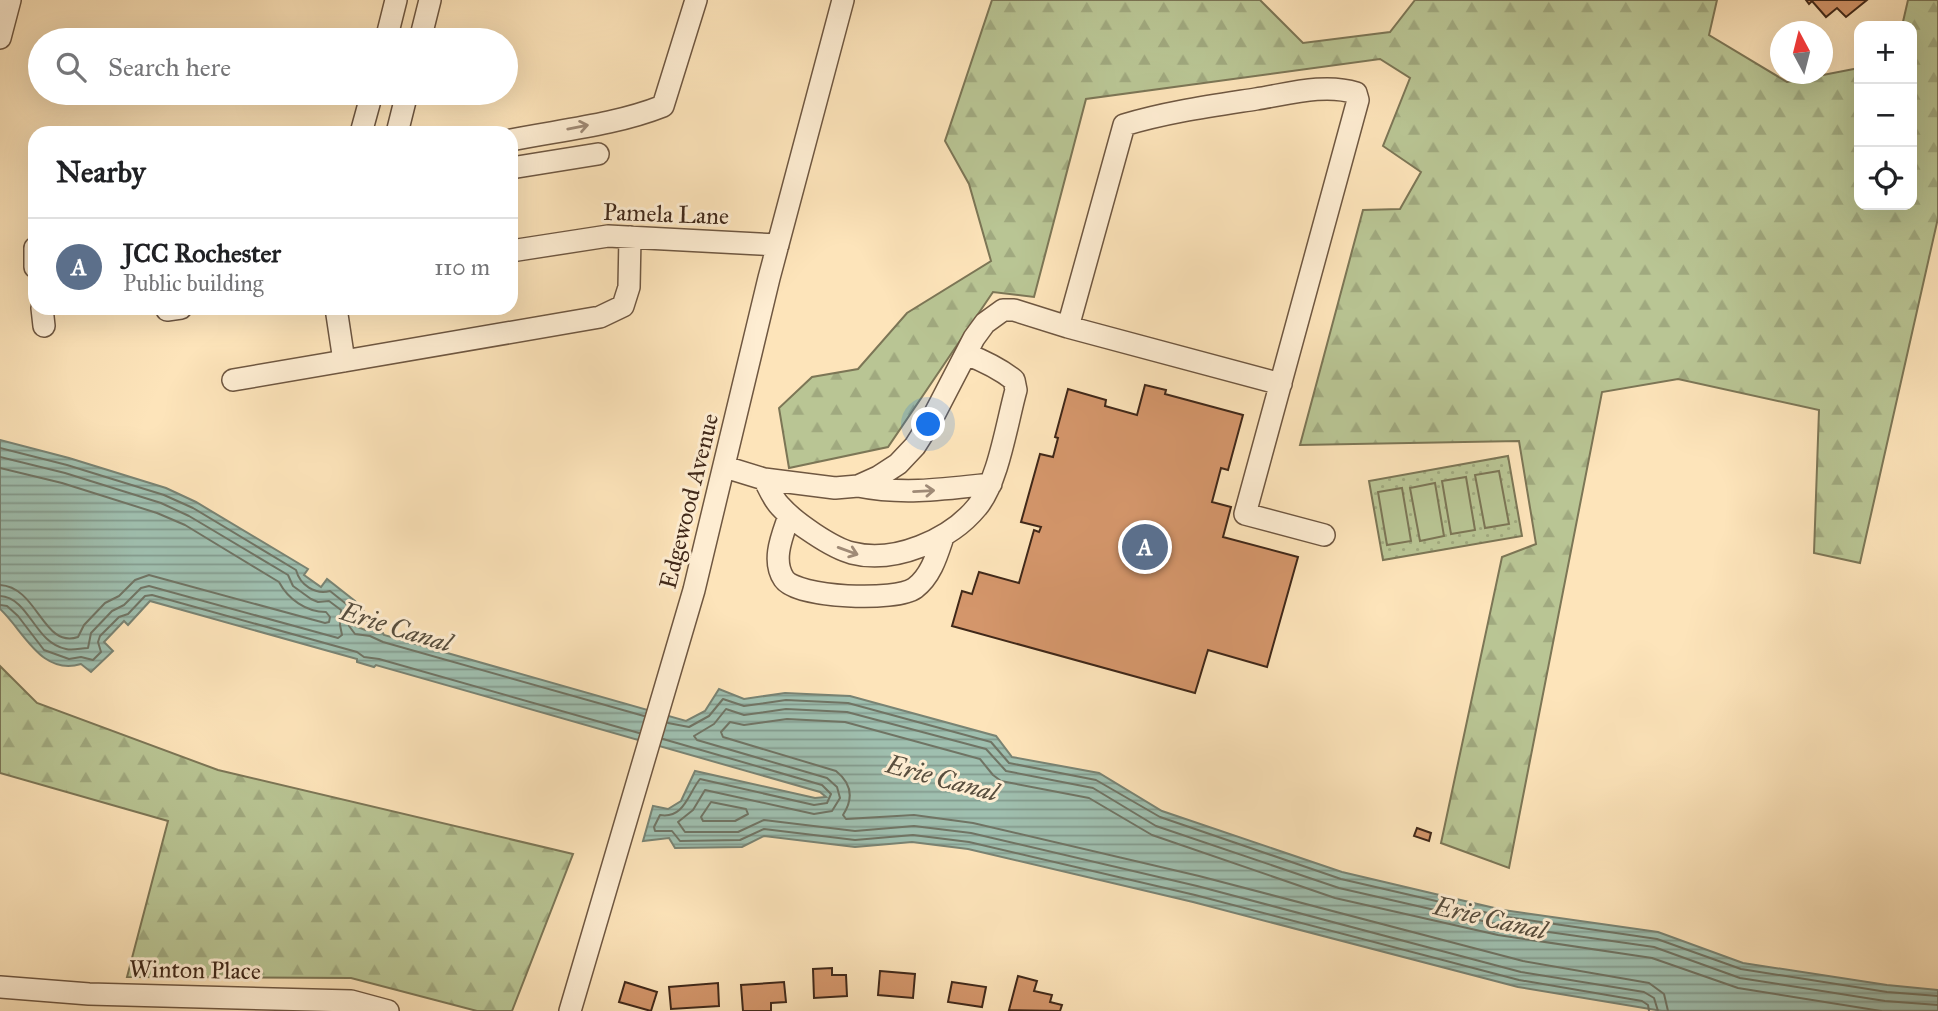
<!DOCTYPE html>
<meta charset="utf-8">
<style>
body{margin:0;font-family:"IM FELL Great Primer",serif;background:#f6f6f6;color:#202124}
.controls{position:absolute;right:21px;top:21px;display:grid;overflow:hidden;border-radius:14px;box-shadow:0 7px 28px #0002}
.controls button{width:63px;height:63px;display:grid;place-items:center;padding:0;border:0;border-bottom:2px solid #e0e0e0;background:#fff;color:#202124;font:35px sans-serif}
.compass{position:absolute;left:1770px;top:21px;width:63px;height:63px;border-radius:50%;background:#fff;box-shadow:0 7px 28px #0002;rotate:353deg}
.you{position:absolute;left:929px;top:425px;width:24px;height:24px;margin:-18px;border:5px solid #fff;border-radius:50%;background:#1a73e8;box-shadow:0 0 0 10px #1a73e833}
.badge{display:grid;place-items:center;width:46px;height:46px;border-radius:50%;background:#8f2418;color:#fff;font-size:23px;font-weight:700}
.pin{position:absolute;translate:-50% -50%;border:4px solid #fff;box-shadow:0 2px 7px #0006}
.list{margin:0;padding:0;list-style:none}
h2{display:flex;justify-content:space-between;align-items:center;height:91px;margin:0;padding:0 28px;font-size:30px}
h2 small{font-size:23px;font-weight:400;color:#757577}
.list li{display:grid;grid-template-columns:46px 1fr auto;gap:21px;align-items:center;box-sizing:border-box;height:98px;padding:0 28px;border-top:2px solid #e0e0e0}
.list b{display:block;font-size:26px;white-space:nowrap}
.list p{margin:0;font-size:23px;white-space:nowrap;color:#757577}
.list em{font-size:23px;font-style:normal;color:#757577}
.icon{flex:none;width:38px;height:38px;fill:none;stroke:currentColor;stroke-width:2;stroke-linecap:round;stroke-linejoin:round}
.map{position:relative;flex:none;width:1938px;height:1011px;overflow:hidden}
.search{position:absolute;background:#fff;box-shadow:0 7px 28px #0002;left:28px;top:28px;width:490px;height:77px;display:flex;align-items:center;gap:18px;box-sizing:border-box;padding:0 24px;border-radius:38px;color:#757577;font-size:26px}
.panel{position:absolute;background:#fff;box-shadow:0 7px 28px #0002;left:28px;top:126px;width:490px;height:189px;border-radius:21px}
.map>svg:first-child{display:block}
</style>
<div class="map">
<svg width="1938" height="1011" viewBox="0 0 1938 1011">
<defs>
<pattern id="forest-firs" width="22" height="20" patternUnits="userSpaceOnUse" patternTransform="scale(1.75)"><rect width="22" height="20" fill="#b9c594"/><path d="M5 1l3.5 6h-7zM16 11l3.5 6h-7z" fill="#a0a97f"/></pattern>
<pattern id="park-dots" width="8" height="8" patternUnits="userSpaceOnUse" patternTransform="scale(1.75)"><rect width="8" height="8" fill="#b9c594"/><path d="M2 2h.1M6 6h.1" fill="none" stroke="#a0a97f" stroke-width="1.8" stroke-linecap="round"/></pattern>
<pattern id="water-rules" width="6" height="5" patternUnits="userSpaceOnUse" patternTransform="scale(1.75)"><rect width="6" height="5" fill="#9fbfaf"/><path d="M0 2.5h6" fill="none" stroke="#839b8e"/></pattern>
</defs>
<rect width="100%" height="100%" fill="#fde4ba"/>
<filter id="stains"><feTurbulence type="fractalNoise" baseFrequency=".00286" numOctaves="4"/><feColorMatrix values="0 0 0 0 .2 0 0 0 0 .09 0 0 0 0 .02 0 0 0 .5 -.17"/></filter>
<radialGradient id="worn" r=".72"><stop offset=".6" stop-color="#630" stop-opacity="0"/><stop offset="1" stop-color="#630" stop-opacity=".3"/></radialGradient>
<path fill="url(#forest-firs)" stroke="#7c7656" stroke-width="2" d="M992,0H1260L1303,43L1390,32L1415,0H1717L1709,35L1787,82L1859,68V205H1912V26H1902L1908,0H1938V218L1860,563L1814,553L1819,410L1678,379L1602,392L1509,868L1441,843L1502,557L1536,544L1519,441L1300,445L1363,210L1400,209L1421,172L1383,146L1410,78L1380,59L1086,99L1034,297L993,292L888,447L789,468L779,408L812,377L858,369L907,313L991,261L969,184L945,141Z
M0,666L37,703L218,770L573,854L512,1011H477L351,978L127,977L168,821L0,773Z"/>
<path fill="url(#park-dots)" stroke="#7c7656" stroke-width="2" d="M1508,456L1522,536L1383,560L1369,481Z"/>
<path fill="#b9c594" stroke="#7c7656" stroke-width="2" d="M1499,471L1509,524L1485,528L1475,475Z
M1466,477L1475,530L1451,534L1442,481Z
M1435,483L1444,536L1420,541L1410,488Z
M1402,488L1411,541L1387,545L1378,492Z"/>
<path fill="url(#water-rules)" stroke="#798373" stroke-width="2" d="M0,440L69,458L166,488L196,502L308,569L304,575L321,587L327,579L355,601L371,620L356,622L355,626L365,630L366,627L383,633L384,635L686,721L705,711L719,689L744,699L785,693L850,696L996,736L1012,757L1099,773L1162,811L1342,872L1503,910L1658,932L1743,963L1887,985L1938,990V1011H1662L1518,987L1193,902L968,849L912,842L855,847L764,836L742,847L675,848L669,838L643,841L653,806L668,809L681,801L695,771L815,798L826,797L820,792L376,665L374,667L357,662V659L150,601L128,625L124,621L104,642L113,651L91,672L81,664C41,676 24,631 0,609Z"/>
<g fill="none" stroke-linecap="round" stroke-linejoin="round">
<path stroke="#707464" stroke-width="2" d="M0,448L67,465L164,495L193,508L296,570C300,585 315,595 330,591L350,607L354,613L349,620V626L355,634L370,636L383,642L644,716
M0,457L65,473L161,503L189,516L288,575L293,586L311,599L318,602L329,601L341,610L340,625L342,635L338,638L149,586L141,588L124,605L112,611L91,633L88,648C81,648 73,651 66,649C34,643 30,598 0,596
M0,468L62,483L157,513L185,525L279,582C288,599 306,612 326,612L330,617L329,622L325,623L149,575L135,580L119,596L105,603L84,625L78,637C43,649 38,587 0,585
M0,605L7,606L18,616L44,650L69,659L81,657L93,660L101,652L98,642L100,636L119,617L128,614L145,596L152,595L357,652L364,657L379,659L639,733
M668,723L689,727L709,716L723,699L744,706L786,700L848,703L991,742L1009,763L1096,780L1160,817L1341,879L1501,916L1657,939L1741,969L1887,992L1938,996
M663,739L822,785L831,794L827,803L814,805L700,779C688,794 684,819 660,815L654,827L655,831H672L680,841L740,840L764,829L855,840L913,835L969,842L1195,895L1519,980L1642,1001L1648,1005L1649,1011
M711,802L746,809L748,814L735,821H703L701,817Z
M1658,1011L1654,998L1644,992L1521,972L1197,886L971,833L914,826L855,831L764,820L738,832H685L678,822L693,810L705,790L814,814L832,811L840,798L837,787L827,778L697,740L694,736L714,724L726,709L744,715L786,709L847,712L986,749L1006,771L1093,788L1156,826L1339,888L1500,925L1654,947L1740,978L1885,1001L1938,1005
M1668,1011L1664,994L1649,983L1523,961L1199,876L973,823L914,815L846,819L843,815C854,798 851,783 836,771L723,737L721,732L730,722L744,725L787,719L845,722L980,759L993,775L1001,781L1089,798L1152,835L1335,898L1498,935L1652,958L1738,988L1881,1011"/>
</g>
<path fill="#d4966b" stroke="#402819" stroke-width="2" d="M1806,0H1867L1846,17L1837,8L1826,17L1812,1L1809,4Z
M1145,385L1166,390L1165,394L1243,415L1228,470L1221,468L1212,502L1231,507L1223,537L1298,557L1267,667L1208,650L1195,693L952,626L962,591L972,594L979,572L1019,583L1034,530L1039,532L1041,527L1021,522L1040,454L1053,457L1058,438L1055,437L1068,389L1106,400L1105,406L1137,415Z
M1417,828L1431,833L1429,841L1414,836Z
M832,968V975H846L847,996L814,998L813,969Z
M880,971L915,974L913,998L878,995Z
M1018,976L1037,981L1034,991L1052,995L1050,1002L1062,1005L1060,1011L1009,1010Z
M625,982L657,992L651,1011L619,1002Z
M784,982L786,1002L771,1003V1011H743L741,985Z
M952,982L986,987L982,1007L948,1002Z
M718,983L719,1006L671,1009L669,987Z"/>
<g fill="none" stroke-linecap="round" stroke-linejoin="round">
<g stroke="#6f5741" stroke-width="24">
<path id="minor" d="M0,38L10,0
M386,40L396,0
M420,40L430,0
M361,133L372,93
M397,133L407,93
M511,140C561,130 615,125 663,106L696,0
M511,168L598,154
M35,248V267
M511,251L608,236L778,245
M42,308L44,326
M336,308L344,361L600,317L623,306L629,287L630,237
M167,310L181,308
M1068,327L1124,125C1167,112 1211,106 1256,99C1288,94 1325,83 1356,93L1358,100L1245,514L1324,535
M233,380L344,361
M725,467L764,479L835,488L858,486L878,477L898,464L915,446L932,419L974,338L985,323L1003,310H1014L1068,327L1281,384
M764,479C769,488 773,499 780,506C794,522 832,548 852,553C894,564 950,540 977,507C998,483 1007,422 1016,390L1014,380C999,368 984,361 966,354
M858,486C903,495 945,489 991,484
M789,516C783,534 771,560 784,579C797,598 896,602 915,588C931,576 937,555 943,537
M0,987L89,994L351,1001L388,1011
M570,1011L694,590L769,278L843,0"/>
</g>
<use href="#minor" stroke="#feedd2" stroke-width="21"/>
</g>
<defs><path id="oneway-shaft" d="M-6 0H5M1.5-3L5.5 0L1.5 3" fill="none" stroke-width="1.6" stroke-linecap="round" stroke-linejoin="round" transform="scale(1.75)"/></defs>
<g stroke="#9f8a76">
<use href="#oneway-shaft" transform="translate(578 127) rotate(-11)"/>
<use href="#oneway-shaft" transform="translate(924 491) rotate(-3)"/>
<use href="#oneway-shaft" transform="translate(848 551) rotate(20)"/>
</g>
<g text-anchor="middle" stroke-width="6" stroke-linejoin="round" paint-order="stroke">
<g font-size="24" fill="#402819" stroke="#feedd2">
<text transform="translate(666 214) rotate(2)" y="8">Pamela Lane</text>
<text transform="translate(689 501) rotate(-76)" y="8">Edgewood Avenue</text>
<text transform="translate(195 970) rotate(1)" y="8">Winton Place</text>
</g>
<g font-size="26" font-style="italic" fill="#584e3e" stroke="#feedd2">
<text transform="translate(396 627) rotate(17)" y="9">Erie Canal</text>
<text transform="translate(942 778) rotate(15)" y="9">Erie Canal</text>
<text transform="translate(1490 918) rotate(13)" y="9">Erie Canal</text>
</g>
</g>
<rect width="100%" height="100%" filter="url(#stains)"/>
<rect width="100%" height="100%" fill="url(#worn)"/>
</svg>
<div class="controls">
<button>+</button>
<button>−</button>
<button><svg class="icon" aria-label="locate" viewBox="0 0 24 24"><circle cx="12" cy="12" r="6"/><path d="M12 2v4M12 18v4M2 12h4M18 12h4"/></svg></button>
</div>
<svg class="compass" viewBox="-18 -18 36 36"><path d="M0-13l5 13h-10z" fill="#e53935"/><path d="M0 13l5-13h-10z" fill="#757577"/></svg>
<div class="you"></div>
<div class="pin badge" style="left:1145px;top:547px;background:#5c6f8a">A</div>
<div class="search"><svg class="icon" aria-label="search" viewBox="0 0 24 24"><circle cx="10" cy="10" r="6"/><path d="M15 15l6 6"/></svg>Search here</div>
<section class="panel">
<h2>Nearby<small></small></h2>
<ul class="list">
<li><span class="badge" style="background:#5c6f8a">A</span><div><b>JCC Rochester</b><p>Public building</p></div><em>110 m</em></li>
</ul>
</section>
</div>
